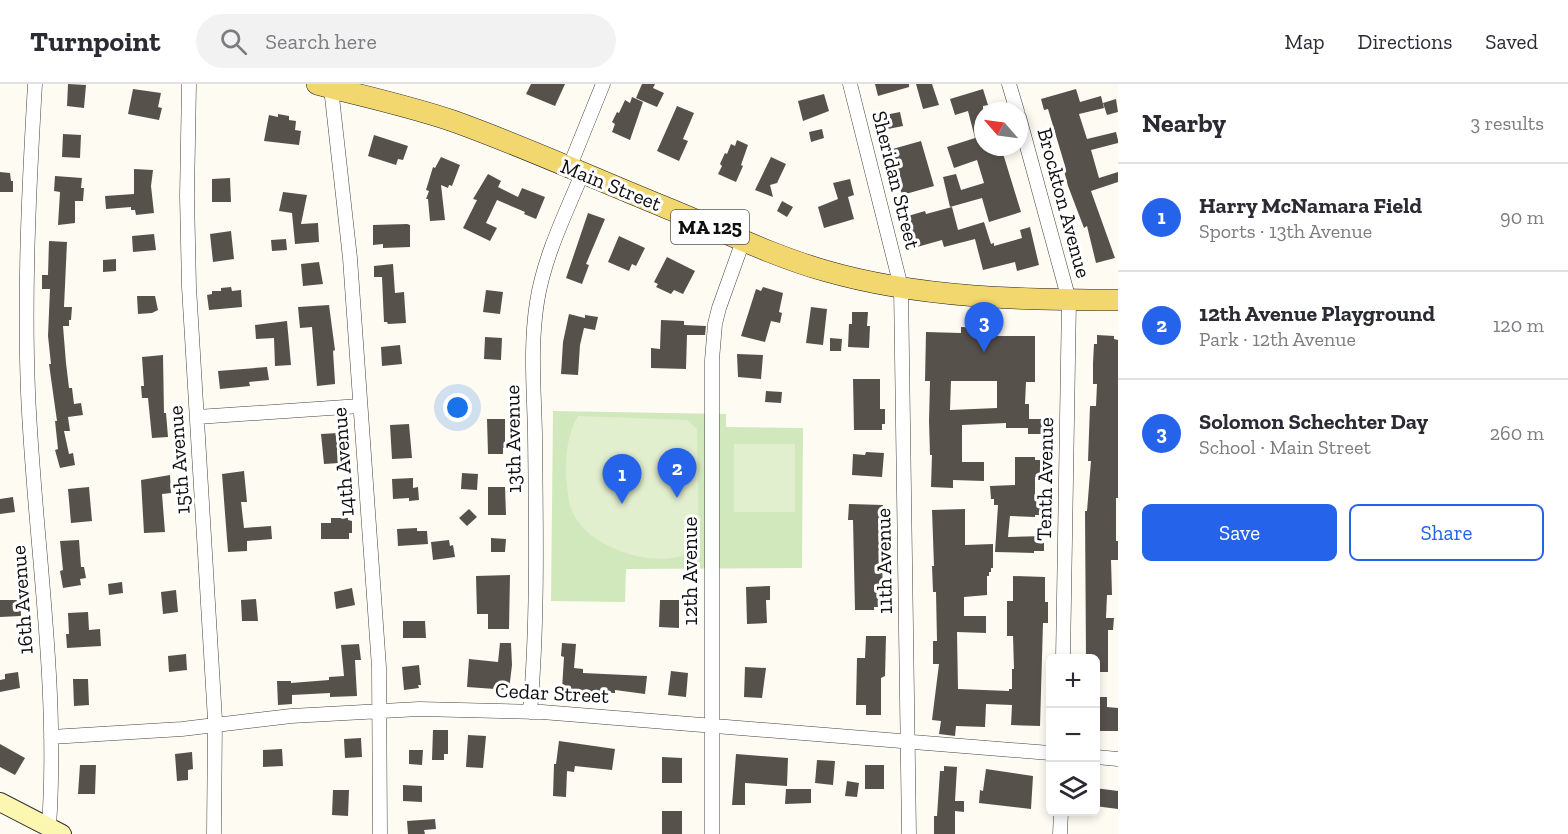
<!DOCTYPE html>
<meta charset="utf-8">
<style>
body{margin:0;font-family:"Zilla Slab",serif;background:#f2f2f3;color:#2b2b33}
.controls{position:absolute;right:18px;bottom:18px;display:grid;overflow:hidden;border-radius:9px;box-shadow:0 3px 9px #0003}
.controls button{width:54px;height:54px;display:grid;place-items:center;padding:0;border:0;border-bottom:2px solid #e1e1e2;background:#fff;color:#2b2b33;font:30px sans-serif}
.compass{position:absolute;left:974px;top:18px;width:54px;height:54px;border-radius:50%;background:#fff;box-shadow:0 3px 9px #0003;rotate:298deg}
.you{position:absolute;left:458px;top:324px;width:21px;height:21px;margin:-15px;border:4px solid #fff;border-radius:50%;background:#1a73e8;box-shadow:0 0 0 9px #1a73e833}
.badge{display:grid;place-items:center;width:39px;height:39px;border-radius:50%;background:#2563eb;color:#fff;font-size:20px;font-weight:700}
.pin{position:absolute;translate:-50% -50px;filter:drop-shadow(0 2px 3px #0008)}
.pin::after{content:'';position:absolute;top:32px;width:21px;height:18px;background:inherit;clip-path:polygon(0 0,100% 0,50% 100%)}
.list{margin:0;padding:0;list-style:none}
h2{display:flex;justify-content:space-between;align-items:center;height:78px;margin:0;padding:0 24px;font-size:26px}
h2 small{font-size:20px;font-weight:400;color:#7c7c81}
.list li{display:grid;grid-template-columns:39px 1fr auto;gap:18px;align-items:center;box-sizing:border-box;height:108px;padding:0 24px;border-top:2px solid #e1e1e2}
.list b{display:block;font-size:22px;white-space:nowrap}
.list p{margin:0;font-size:20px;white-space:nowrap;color:#7c7c81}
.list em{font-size:20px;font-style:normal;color:#7c7c81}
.actions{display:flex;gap:12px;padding:18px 24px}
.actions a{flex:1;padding:14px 0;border:2px solid #2563eb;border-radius:9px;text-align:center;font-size:21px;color:#2563eb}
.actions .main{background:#2563eb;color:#fff}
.icon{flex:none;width:33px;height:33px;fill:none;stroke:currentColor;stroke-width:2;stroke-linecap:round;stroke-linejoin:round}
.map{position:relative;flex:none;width:1118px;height:750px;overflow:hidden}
header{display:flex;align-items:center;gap:36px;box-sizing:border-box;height:84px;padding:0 30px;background:#fff;border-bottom:2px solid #e1e1e2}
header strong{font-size:28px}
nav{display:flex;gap:33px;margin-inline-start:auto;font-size:21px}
.search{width:420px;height:54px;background:#f2f2f3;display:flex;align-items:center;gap:15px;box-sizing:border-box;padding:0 21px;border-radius:33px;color:#7c7c81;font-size:22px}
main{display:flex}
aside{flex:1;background:#fff}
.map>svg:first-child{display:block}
</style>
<header>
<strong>Turnpoint</strong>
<div class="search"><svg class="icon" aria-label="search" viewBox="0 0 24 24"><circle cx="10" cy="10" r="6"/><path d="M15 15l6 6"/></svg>Search here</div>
<nav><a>Map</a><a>Directions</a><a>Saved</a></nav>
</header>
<main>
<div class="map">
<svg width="1118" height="750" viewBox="0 0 1118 750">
<rect width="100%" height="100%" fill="#fefcf2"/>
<path fill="#d1e8bd" d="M553,327L726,330V343L803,344L802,484L626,485L625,518L551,517Z"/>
<path fill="#e2efce" d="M578,332L687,336L697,345L699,466C690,469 681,473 672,474C640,479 585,460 572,427C568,417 567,402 566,391C566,370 567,351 578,332Z
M734,360H795V428H734Z"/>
<path fill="#57514c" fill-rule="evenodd" d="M68,0L86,1L84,24L67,22Z
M531,0H565L555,22L526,10Z
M642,0H655L653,4L664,9L657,23L636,14Z
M875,0H909V3L878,12Z
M916,0H932L939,21L923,25Z
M133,5L161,9L158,23L162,24L159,36L128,30Z
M983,5L988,21L983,22V63H1001L1021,128L989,138L982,114L950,123L943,93L956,90L961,106L984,99L977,76L954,84L947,63L975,54L968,27L955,31L950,15Z
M1076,5L1080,18L1101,12L1104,24L1079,30L1087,55L1116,48L1118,56V59L1091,66L1099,94L1118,88V98L1091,107L1115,174L1096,179L1087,142L1084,144L1068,102L1063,83L1065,82L1048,25L1044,26L1041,15Z
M824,10L829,27L803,37L798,17Z
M632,13L643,18L630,56L612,48L615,40L612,38L617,28L619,29L625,16L630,19Z
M1116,15L1118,28L1107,31L1103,19Z
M677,22L694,29L683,55L688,57L679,77L657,67Z
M900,28L903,42L883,46L880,32Z
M278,30L289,32V36L296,37L295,46L301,47L299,61L264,57L269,31L278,33Z
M822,45L824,54L811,58L809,48Z
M63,50L81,51L80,74L62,73Z
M374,51L408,62L403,76L398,75L396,81L368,72Z
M737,56L748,61L741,81L743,82L736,98L718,90L722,82L720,80L725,69L727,70L731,60L735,62Z
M921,57L934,102L902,111L889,66Z
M441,73L460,81L452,102L449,101L448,104L441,101L445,136L430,137L428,115H426L429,107L426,106L433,83L435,84Z
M771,73L786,80L777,99L770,101L773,113L755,106Z
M134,85L153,86L151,102L154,129L136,131L135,126H131V123L106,125L105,112L134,110Z
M0,88L10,89L11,97H13V108H0Z
M488,90L501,97L498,103L518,113L522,104L545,113L536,135L524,130L525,128L497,116L486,139L497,144L490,157L463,144L477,116L473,115Z
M55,92L82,94L81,104H84L83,117H75V139L58,141L60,108L54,107Z
M230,94L231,118H212V95Z
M850,95L854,111L848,113L854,135L824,144L818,123L838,115L833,99Z
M283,108L307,111L301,140L318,139L319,158L295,160L292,129L279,127Z
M782,117L793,123L787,133L777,127Z
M952,123L958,146L984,138L991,160L994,159V162L1022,154L1020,146L1030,143L1039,181L1017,187L1015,178L983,186L975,155L944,163L942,156L917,163L908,132L925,127L926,130Z
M588,129L605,135L586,180L589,181L582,200L566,194Z
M407,140L410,141V163L383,164V160L373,161V141Z
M231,147L234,175L213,178L210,150Z
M154,150L156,166L133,168L132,152Z
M619,152L645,164L636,182L632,180L629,187L608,178Z
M286,155L287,166L272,167L271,156Z
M49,157L67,158L64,223H72L71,236H69V242H63L66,279L69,304H72L74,320L81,319L83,331L68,333L70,347H64L69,370L73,369L75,381L60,384L55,366L58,365L55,337H57L49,280H51L48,252L50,205H42V191H48Z
M667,173L695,187L683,210L674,206L671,210L656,203L658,200L654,198Z
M116,175V187L103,188V176Z
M319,178L323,200L303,202L301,180Z
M393,180L395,209L404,208L406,239L388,240L387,238H384L382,193H374V182Z
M231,203L232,207L241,206L242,223L209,226L207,211L212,210V207H221V204Z
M763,203L783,209L779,228L782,229L780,239L771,237L765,258L741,252L756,205L761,207Z
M486,206L503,208L500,230L483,228Z
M137,212H155L158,226L152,229L138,230Z
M329,221L335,266L333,267L335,298V300L317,302L312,243L300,244L298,223Z
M811,223L827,225L823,261L806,259Z
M852,228H868L867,242H870L869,264L848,263L849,240H852Z
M569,230L585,234V231L598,233L595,246L584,244L580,261L578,291L561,290L563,258Z
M661,236L684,237V241L706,242L705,251H687L686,285L651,284V264L660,265Z
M287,237L291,281L275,282L274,254L256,255L255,241Z
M961,243L984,244V252H1035V298H1026L1025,320H1029V335H1045L1044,350H1028V344H1006V339L962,341V378H984V397L953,396V404L931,403L932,371H930L929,337L930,297H925L926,248L961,249ZM951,297H997V324L950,326Z
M1097,251L1114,252V255L1118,256V414H1116V457H1118V476H1111L1112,511H1107L1106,534H1114L1113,546H1108V588H1095V574H1086L1085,427H1087L1091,377H1088L1090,322H1096L1097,300H1093V279L1094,260H1097Z
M485,253L502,254L501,276L484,275Z
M830,254L842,255L841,267H830Z
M400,261L402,280L382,282L381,263Z
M737,270L763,271L761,295L738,293Z
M163,271L164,329H166L168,353L152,354L148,314H142L141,302H144L142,273Z
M267,283L269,296L249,298L250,302L220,305L218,287Z
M853,295H880V325H885V340H882V346H854Z
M766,307L782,308L781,319L765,318Z
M487,335H505V364H503V370H488Z
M409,340L412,374L392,375L390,341Z
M338,349L340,379L324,380L321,350Z
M866,368L884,369L882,393L852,391L853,370L865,371Z
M1015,373H1035V376H1045V393H1035V413H1046L1045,431H1035V433L1010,432L1008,453L1044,452V467H1034V469L995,468L998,421H994V415H991L990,402L1015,401Z
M244,387L247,418H241L244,444L271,442L272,455L247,457V467L228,468L222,390Z
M462,389L478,390L477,406L461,405Z
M170,391L171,409L162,410L165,448L144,449L141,396Z
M413,394V404L418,403L419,416L409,417V414L393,415L392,395Z
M89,403L92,437L71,439L68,405Z
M488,403H505L506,431H488Z
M13,413L15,428L0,430V415Z
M849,420L883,421L882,451V455H885V468H882L883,523H874V526H855L853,436H848Z
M469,425L477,433L467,442L459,434Z
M965,425V461L993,460V484H991V488H989V492H987V511L964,513V532H986V549L957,548L958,605L1009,607V605H1012V585H1014L1013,552H1007V517H1013V492L1045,493V518H1048V539H1043L1040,642L1011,641L1012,621L986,620L985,643L956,642L955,652L939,650L941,637L932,636L939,580H933V557H937L936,508H933L932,482H934L932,426Z
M331,434H348V436L352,437V449H349V455H321V439H331Z
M417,444V447H427L428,460L398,462L397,445Z
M491,454L506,455L505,468H491Z
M79,456L81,483H84L86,494L80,495L81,501L63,504L60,487L63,486L60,457Z
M449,456L450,462L453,461L455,473L433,476L431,458Z
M510,491L509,545H488V530H477L476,492Z
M122,498L123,509L109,511L108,500Z
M770,502V516H766L767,539L747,540L746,503Z
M352,504L355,521L336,525L334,508Z
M176,506L178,528L163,530L161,508Z
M256,515L258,537H242L241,516Z
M0,516H20L21,532L0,533Z
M660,516H679V544L659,543Z
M88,528L89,546L100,545L101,562L67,564L66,550H69L68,529Z
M403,537H425L426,554H403Z
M866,552H886L885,592L881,594V631H866V621H856L857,574H865Z
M500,559H511L512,581L509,606L467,603L469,575L498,578Z
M562,559L576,560L574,584L583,585V589L647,592L645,610L615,606V609L569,607V605H562L564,573L561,572Z
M359,560L361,576H355L357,612L330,613V609L292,611V620L278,621L277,597H291V599L329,596V593L344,592L341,561Z
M186,570L187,586L169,588L168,572Z
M419,581L421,601H418L419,604L404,606L402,583Z
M745,583L766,584L762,614L744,613Z
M671,587L688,589L686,613L668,611Z
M18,588L20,604L0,608V596L5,595V590Z
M73,595H88L89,621L74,622Z
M1095,613H1107V623L1118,624V647H1095Z
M433,646H448V670H444V676H432Z
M468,651L486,652L483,684L466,683Z
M361,654L362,673L345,674L344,655Z
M559,657L615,665L612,686L575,682L574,688L567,687L566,713L553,712L554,680H556Z
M0,660L25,674L15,691L0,683Z
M282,665L283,682L263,683V666Z
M409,666H423L422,681L409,680Z
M192,668L193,685L188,686V696L177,697L175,670Z
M736,670L788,674L787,702L745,699V721H732Z
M662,673L682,674V699H662Z
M817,676L835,677L833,701L815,699Z
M80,681H96L95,710H78Z
M865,681H884V705H865Z
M944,682L957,683L955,717H964V728L955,727V750H934V732H937L940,687H944Z
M986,685L1033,692L1031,725L979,719L980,706L983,707Z
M847,697L859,699L857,713L845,712Z
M403,701L422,702V718L403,717Z
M1095,704L1118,707V725L1095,722Z
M786,705H811V719L785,720Z
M333,706H349L348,732L332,731Z
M662,727H682V750H662Z
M435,735L436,745L424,746L425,750H408L407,737Z"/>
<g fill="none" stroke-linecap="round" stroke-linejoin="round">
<g stroke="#424242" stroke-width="15">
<path id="minor" d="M35,0C29,103 24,205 28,308C34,452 59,597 49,742
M189,0L187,112L189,203L215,636L214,750
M850,0L901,203L909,750
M1009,0L1017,27
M331,4L350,174L379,583L380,750
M1019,33L1069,216L1063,574
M569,84L603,0
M197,333L360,322
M530,628C538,536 536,443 535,350C534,306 530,262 537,218C544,173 565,131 582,90
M51,653L182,645L291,632L419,625L542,628L1050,669
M1096,673L1118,675
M712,750V276L715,240L719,224L743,157
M1060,750L1061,728"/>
</g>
<g stroke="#313131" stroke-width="20">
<path id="secondary" d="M0,718L62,750"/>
</g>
<g stroke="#202020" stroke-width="22">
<path id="primary" d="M317,0C362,12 409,22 453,37C523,62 593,94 662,122C717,144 769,171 826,187C920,214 1021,216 1118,216"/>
</g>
<use href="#minor" stroke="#fff" stroke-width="14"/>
<use href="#secondary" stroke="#fbf6b0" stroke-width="18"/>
<use href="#primary" stroke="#f2d76f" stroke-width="21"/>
</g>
<g text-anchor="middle" stroke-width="6" stroke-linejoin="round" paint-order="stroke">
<rect fill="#fff" stroke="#575757" stroke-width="1.5" x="671" y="126" width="78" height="34" rx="4.5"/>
<g font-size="20" font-weight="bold" fill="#0f0f0f">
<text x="710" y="150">MA 125</text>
</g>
<g font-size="21" fill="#0f0f0f" stroke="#fff">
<text transform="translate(896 96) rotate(76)" y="7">Sheridan Street</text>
<text transform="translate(611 101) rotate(22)" y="7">Main Street</text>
<text transform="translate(1064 119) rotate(75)" y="7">Brockton Avenue</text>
<text transform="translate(513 355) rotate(-91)" y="7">13th Avenue</text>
<text transform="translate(179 376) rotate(-94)" y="7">15th Avenue</text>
<text transform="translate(343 378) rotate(-94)" y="7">14th Avenue</text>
<text transform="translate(1045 395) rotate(-89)" y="7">Tenth Avenue</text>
<text transform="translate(884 477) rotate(-91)" y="7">11th Avenue</text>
<text transform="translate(690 487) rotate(-90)" y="7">12th Avenue</text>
<text transform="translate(22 516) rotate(-94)" y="7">16th Avenue</text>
<text transform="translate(552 609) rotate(3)" y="7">Cedar Street</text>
</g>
</g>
</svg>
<div class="controls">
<button>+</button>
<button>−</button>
<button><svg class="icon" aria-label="layers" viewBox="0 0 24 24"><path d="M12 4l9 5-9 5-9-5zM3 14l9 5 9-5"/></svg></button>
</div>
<svg class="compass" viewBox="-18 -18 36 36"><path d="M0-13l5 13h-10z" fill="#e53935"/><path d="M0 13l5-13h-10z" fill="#7c7c81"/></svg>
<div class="you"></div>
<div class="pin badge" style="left:622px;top:420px">1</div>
<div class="pin badge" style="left:677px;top:414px">2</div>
<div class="pin badge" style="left:984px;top:268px">3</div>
</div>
<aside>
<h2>Nearby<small>3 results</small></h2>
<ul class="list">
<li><span class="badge">1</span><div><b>Harry McNamara Field</b><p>Sports · 13th Avenue</p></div><em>90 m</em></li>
<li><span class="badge">2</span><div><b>12th Avenue Playground</b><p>Park · 12th Avenue</p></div><em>120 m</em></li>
<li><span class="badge">3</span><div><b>Solomon Schechter Day</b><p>School · Main Street</p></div><em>260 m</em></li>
</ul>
<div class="actions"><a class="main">Save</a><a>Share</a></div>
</aside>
</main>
